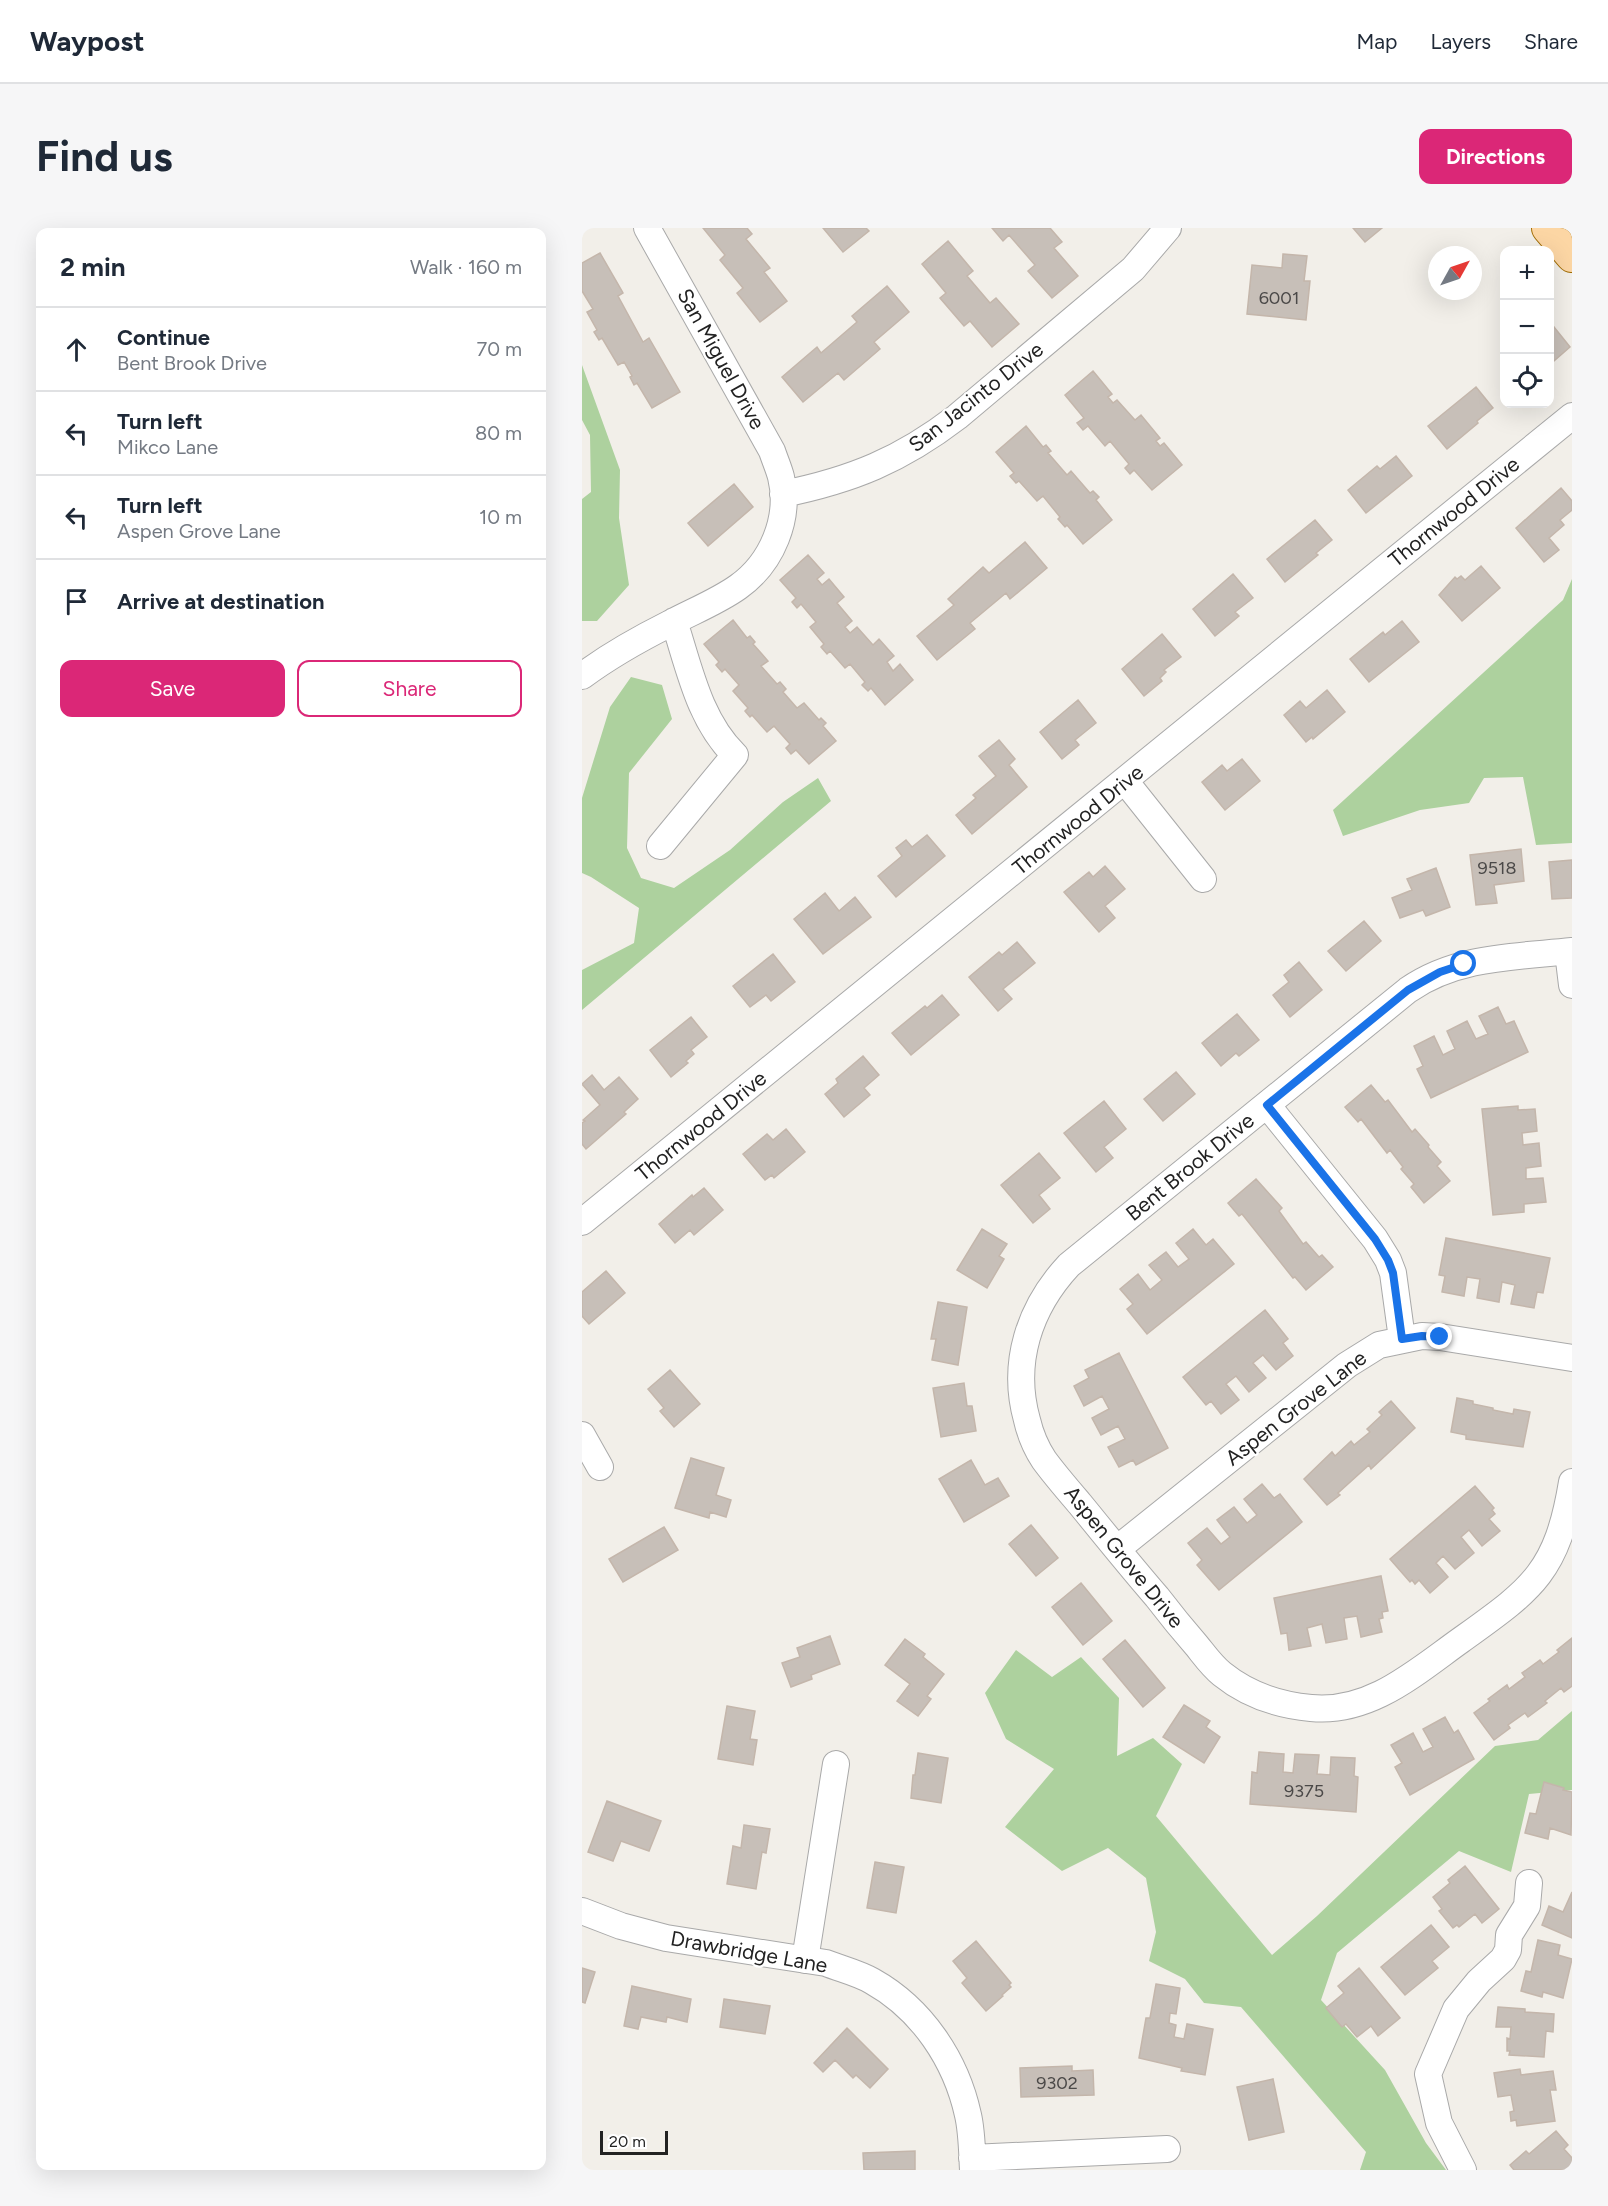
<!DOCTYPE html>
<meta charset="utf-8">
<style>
body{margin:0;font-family:Figtree,sans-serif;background:#f6f6f7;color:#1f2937}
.controls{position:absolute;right:18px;top:18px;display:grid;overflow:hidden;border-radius:12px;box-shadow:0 6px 24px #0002}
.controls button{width:54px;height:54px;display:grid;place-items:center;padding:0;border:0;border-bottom:2px solid #e0e1e3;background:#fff;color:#1f2937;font:30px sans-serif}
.compass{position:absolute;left:846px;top:18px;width:54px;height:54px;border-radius:50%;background:#fff;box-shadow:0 6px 24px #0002;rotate:50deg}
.scale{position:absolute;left:18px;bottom:15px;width:68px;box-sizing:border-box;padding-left:6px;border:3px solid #222;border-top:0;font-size:16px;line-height:21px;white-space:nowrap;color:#222;-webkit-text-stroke:4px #fff;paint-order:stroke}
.stop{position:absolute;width:18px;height:18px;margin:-14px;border:4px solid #1a73e8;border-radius:50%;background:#fff}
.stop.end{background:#1a73e8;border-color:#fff;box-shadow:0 2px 6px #0008}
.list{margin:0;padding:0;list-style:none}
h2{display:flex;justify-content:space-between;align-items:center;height:78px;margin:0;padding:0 24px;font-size:26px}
h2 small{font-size:20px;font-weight:400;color:#747a83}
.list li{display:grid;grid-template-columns:39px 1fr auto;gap:18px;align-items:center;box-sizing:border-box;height:84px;padding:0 24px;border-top:2px solid #e0e1e3}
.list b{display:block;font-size:22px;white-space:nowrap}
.list p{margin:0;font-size:20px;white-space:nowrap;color:#747a83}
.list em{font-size:20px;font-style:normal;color:#747a83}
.actions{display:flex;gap:12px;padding:18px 24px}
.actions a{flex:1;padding:14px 0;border:2px solid #db2777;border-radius:12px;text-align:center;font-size:21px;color:#db2777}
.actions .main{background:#db2777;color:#fff}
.icon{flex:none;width:33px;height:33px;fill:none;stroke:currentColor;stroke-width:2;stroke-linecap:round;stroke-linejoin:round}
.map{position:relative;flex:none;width:990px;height:1942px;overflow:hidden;border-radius:12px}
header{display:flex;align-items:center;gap:36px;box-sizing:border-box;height:84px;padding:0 30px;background:#fff;border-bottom:2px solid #e0e1e3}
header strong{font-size:28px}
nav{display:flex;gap:33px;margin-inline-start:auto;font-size:21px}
.intro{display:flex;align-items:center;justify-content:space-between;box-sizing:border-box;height:144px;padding:0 36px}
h1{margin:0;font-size:42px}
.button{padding:15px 27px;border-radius:12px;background:#db2777;color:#fff;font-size:21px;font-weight:700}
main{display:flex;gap:36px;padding:0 36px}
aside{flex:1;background:#fff;border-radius:12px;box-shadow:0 6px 24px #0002}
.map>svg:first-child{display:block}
</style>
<header>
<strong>Waypost</strong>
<nav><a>Map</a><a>Layers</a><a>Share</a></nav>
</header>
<div class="intro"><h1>Find us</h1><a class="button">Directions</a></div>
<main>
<aside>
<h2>2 min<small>Walk · 160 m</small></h2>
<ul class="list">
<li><svg class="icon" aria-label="ahead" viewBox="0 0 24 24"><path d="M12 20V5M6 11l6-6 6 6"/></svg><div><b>Continue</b><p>Bent Brook Drive</p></div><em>70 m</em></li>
<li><svg class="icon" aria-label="left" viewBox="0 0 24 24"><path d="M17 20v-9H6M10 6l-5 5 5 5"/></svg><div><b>Turn left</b><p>Mikco Lane</p></div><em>80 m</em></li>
<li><svg class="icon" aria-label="left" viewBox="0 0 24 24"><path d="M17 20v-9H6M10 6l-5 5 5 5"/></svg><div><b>Turn left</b><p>Aspen Grove Lane</p></div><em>10 m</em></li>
<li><svg class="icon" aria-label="arrive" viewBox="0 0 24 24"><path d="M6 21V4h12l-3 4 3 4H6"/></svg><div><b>Arrive at destination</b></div></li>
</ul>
<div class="actions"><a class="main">Save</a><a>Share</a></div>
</aside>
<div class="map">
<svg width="990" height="1942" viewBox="0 0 990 1942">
<rect width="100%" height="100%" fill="#f2efe9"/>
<path fill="#add19e" d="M0,137L38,242L37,290L47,357L15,393H0V271L9,264L8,207L0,192Z
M990,351V615L954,617L941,549L902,550L887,575L838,582L761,608L751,582L981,372Z
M49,449L80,457L90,491L47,545L45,620L59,650L92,660L148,622L201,574L236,550L249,573L0,782V742L52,715L57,680L9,649L0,645V570L28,479Z
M434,1422L470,1449L499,1429L537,1470L535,1528L571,1510L600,1536L574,1588L690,1727L735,1688L913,1518L956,1512L990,1483V1562L947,1566L929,1644L877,1623L755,1725L739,1772L803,1842L844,1915L864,1942H778L784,1924L659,1779L622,1775L603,1751L567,1733L574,1704L564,1650L526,1620L480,1643L423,1599L472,1541L424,1511L403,1465Z"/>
<path fill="#c7bfb8" stroke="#c4b6ab" stroke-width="1.5" d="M121,0H165L170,6L164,11L188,40L182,44L205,73L178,94L155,65L161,60L138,32L143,27Z
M241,0H284L287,3L261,24Z
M410,0H468L480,14L472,20L496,48L470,70L446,43L453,37L427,7L421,13Z
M771,0H800L783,14Z
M366,13L391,43L385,48L408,75L414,70L437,96L410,119L388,93L382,98L358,70L364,65L340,36Z
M18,25L40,63L41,65L36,68L61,114L67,110L98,164L70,180L55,155L52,157L48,149L50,148L42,134L36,137L20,110L17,112L12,104L15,102L5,84L11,81L0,63V35Z
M701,26L725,28L722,53H728L724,92L665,86L670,37L700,40Z
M305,58L327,84L292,114L298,121L262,152L256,145L221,174L200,149L235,119L239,125L275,94L270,88Z
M968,94L988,119L972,133L968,128Z
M511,143L530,166L526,169L531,175L535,172L553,192L559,187L578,210L574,213L578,218L582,215L600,237L570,262L552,242L548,246L543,240L547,236L528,213L523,218L506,198L501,202L495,195L502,190L483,167Z
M894,159L911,180L895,193L896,195L865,221L846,198Z
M444,198L461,219L464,217L469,223L466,225L485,247L489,243L508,265L511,263L517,269L514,272L530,292L501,316L485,297L483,299L476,291L478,289L461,268L455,273L437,253L434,255L428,248L432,245L414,224Z
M814,228L830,248L784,285L766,262L795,238L798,241Z
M152,256L171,279L126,318L106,295Z
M979,260L990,273V282L978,292L982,297L967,310L977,322L962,334L934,300Z
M733,292L750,312L734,325L736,327L703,354L685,331Z
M443,314L465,340L428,371L424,365L388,395L393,401L355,432L335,408L372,377L366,371L401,339L407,345Z
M226,327L242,345L235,351L240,357L247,351L262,369L255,375L270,393L263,399L268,405L275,399L291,417L297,411L312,428L305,434L311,443L318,436L331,452L303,477L289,460L286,463L280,457L283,454L268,436L263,440L248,423L245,426L239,419L242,416L228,399L234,394L219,376L215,380L210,374L214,370L198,352Z
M899,338L918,360L880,393L857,367L873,349L875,351L879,348L883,352Z
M651,346L671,370L653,384L657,388L633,408L611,381Z
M151,392L165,410L168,408L173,414L171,416L186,433L179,438L195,456L198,454L204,461L201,464L215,480L222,475L237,492L239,490L244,495L241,498L254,513L227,536L214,522L209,526L204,520L208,516L192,498L185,504L170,487L168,489L163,483L166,480L151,463L157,457L143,441L140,444L134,437L137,434L122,416Z
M820,393L837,414L787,454L768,431L801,404L803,407Z
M580,406L599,429L582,442L584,444L578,450L580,453L562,468L540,441Z
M745,462L763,484L731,511L730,509L724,514L702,487L718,473L724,480Z
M496,472L514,495L493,512L497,517L480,531L458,504Z
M417,512L433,531L427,537L445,559L390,606L374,587L394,570L391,567L414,548L397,528Z
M660,531L678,553L643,582L620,554L640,537L645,543Z
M345,607L363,628L314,669L296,648L320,628L314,620L324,612L330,619Z
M939,621L942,653L912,657L915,675L894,677L888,627Z
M990,632V670L970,671L967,634Z
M523,638L543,661L523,678L533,690L517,704L482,664L507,644L511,649Z
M854,640L868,679L844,688L841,682L818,690L810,670L830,662L825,651Z
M243,665L257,683L273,669L289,689L241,726L212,691Z
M782,693L799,713L764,743L746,723Z
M435,714L453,735L421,761L430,771L416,783L387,749L417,724L420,727Z
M191,726L213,754L189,773L184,767L168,779L151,758Z
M717,734L740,762L708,789L691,767L707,754L702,747Z
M360,767L377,787L329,827L310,805L343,778L345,780Z
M916,779L924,796L932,793L946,824L849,870L835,841L841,838L832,818L852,808L861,827L873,821L865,803L885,793L894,811L906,806L897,788Z
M655,786L677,812L657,828L654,825L639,838L620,815Z
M109,789L125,809L109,822L112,826L104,833L106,835L89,849L68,822Z
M281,828L297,847L282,860L288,867L262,889L243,866L256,855L254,851Z
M594,844L613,866L581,893L562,871Z
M10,847L22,862L37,849L56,871L42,884L44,886L4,921L0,916V895L3,893L1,892L18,877L0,856Z
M789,857L803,874L806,872L830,904L833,901L847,917L846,919L859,934L855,938L868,953L842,975L829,959L832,956L819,941L821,939L808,922L805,925L779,891L776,894L763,879Z
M522,873L544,901L522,919L531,930L514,944L482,905Z
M936,878V882L953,881L955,903L940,905L941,917L957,915L959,938L944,940V951L961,950L964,974L942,976V984L911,987L900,881Z
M204,901L223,924L192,950L190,947L183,952L161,926L185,906L191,912Z
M457,925L478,950L457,967L468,981L451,995L419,957Z
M674,951L700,980L697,983L721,1016L724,1014L737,1029L740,1027L751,1039L724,1062L713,1049L711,1050L660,986L657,988L646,975Z
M122,960L141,982L112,1007L108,1002L93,1015L77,996L110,967L111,969Z
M400,1001L425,1016L417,1028L422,1031L405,1060L375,1042Z
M611,1001L624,1017L631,1011L652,1036L565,1106L545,1081L551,1076L538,1061L556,1046L568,1062L580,1052L567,1037L584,1024L596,1039L607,1031L594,1015Z
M864,1010L968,1030L961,1065L955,1064L952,1080L929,1076L933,1057L920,1054L917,1074L895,1070L898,1051L885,1049L882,1068L860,1064L863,1048L857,1047Z
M24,1043L43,1065L7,1096L0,1088V1064Z
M356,1074L385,1079L376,1137L350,1132L354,1111H349Z
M683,1082L706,1111L701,1115L711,1128L694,1142L681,1127L671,1135L684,1150L667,1164L654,1148L644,1156L657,1172L639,1186L629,1173L624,1177L601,1149Z
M537,1125L586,1220L554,1237L551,1232L537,1239L526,1219L543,1211L536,1198L519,1207L510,1190L527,1181L520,1168L502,1178L492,1158L507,1150L503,1142Z
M88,1142L118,1176L92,1199L78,1183L82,1180L66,1161Z
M382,1155L385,1178H390L394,1203L359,1209L351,1160Z
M875,1170L891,1173V1176L911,1180V1182L931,1186L932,1181L948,1184L941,1219L884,1211V1207L869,1204Z
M809,1173L833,1200L789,1241L787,1237L756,1265L758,1267L745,1277L722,1251L750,1224L753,1228L769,1213L772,1217L788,1204L785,1201L800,1187L797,1184Z
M109,1230L142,1240L134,1267L149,1272L144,1289L128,1284L127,1290L93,1280Z
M389,1232L403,1257L416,1250L427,1268L382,1294L357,1251Z
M680,1256L692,1270L698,1266L720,1294L637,1362L615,1337L620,1332L606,1315L625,1300L639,1316L648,1309L635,1292L652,1279L665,1295L675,1287L662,1271Z
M893,1258L912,1280L910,1282L913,1286L907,1291L918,1303L900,1318L887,1302L879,1309L892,1325L873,1341L861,1328L854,1335L866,1349L848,1365L837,1352L833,1356L830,1352L828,1354L808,1331Z
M449,1297L476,1330L454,1348L427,1316Z
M82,1299L96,1322L41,1354L27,1331Z
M799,1348L806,1383L800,1384L801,1390L797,1391L800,1404L779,1409L775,1388L762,1390L765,1411L744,1415L740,1396L725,1400L729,1418L707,1422L705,1405L699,1406L692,1370Z
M499,1355L530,1393L501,1417L470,1379Z
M248,1408L258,1436L229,1447L230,1451L209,1459L200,1435L218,1429L215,1420Z
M990,1410V1458L982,1464L979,1460L963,1473L965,1475L946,1489L943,1485L926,1497L928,1500L912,1512L892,1485L908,1473L906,1471L925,1457L927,1461L943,1449L940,1445L958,1432L961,1436L977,1424L975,1422Z
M323,1411L343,1426L341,1429L362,1446L345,1468L349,1471L336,1488L315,1473L328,1456L303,1437Z
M543,1412L583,1460L561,1479L521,1431Z
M602,1477L628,1493L624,1499L638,1509L622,1535L581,1509Z
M145,1478L173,1483L168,1511L175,1512L171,1537L136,1531Z
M863,1489L872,1505L876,1502L892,1531L828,1567L813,1539L820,1535L809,1517L831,1505L841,1524L851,1519L841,1501Z
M677,1524L702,1526L701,1544L711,1545L713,1526L737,1527L735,1546L748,1547L749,1529L773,1530L772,1548L776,1549L774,1584L668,1576L670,1544L675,1545Z
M336,1525L366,1530L359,1575L329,1570L331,1547H333Z
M962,1554L982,1560L981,1562L990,1564L989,1607L968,1600L966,1611L943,1605L948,1585L954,1586Z
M25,1573L79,1593L67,1623L39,1613L31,1633L6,1624Z
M162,1597L188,1601L184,1625L180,1624L174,1661L145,1656L151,1618L159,1620Z
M293,1634L322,1639L314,1685L285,1680Z
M883,1638L917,1681L900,1695L893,1686L877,1699L875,1697L871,1700L857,1683L860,1681L851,1669L868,1655L866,1652Z
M990,1664V1710L960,1697L967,1678L981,1684Z
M849,1697L867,1719L850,1733L856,1740L823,1767L799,1739Z
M956,1712L978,1717L976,1727L990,1731L981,1770L961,1764L960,1769L939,1763L944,1743L949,1744Z
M394,1713L429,1755L427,1757L429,1759L420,1767L421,1768L404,1783L380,1755L385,1750L371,1733Z
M0,1740L13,1744L3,1775L0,1774Z
M777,1740L818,1790L796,1808L789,1798L775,1809L764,1796L760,1799L744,1780L762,1765L756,1758Z
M574,1756L598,1760L594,1786L588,1785L587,1795L594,1797L592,1809L602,1811L605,1796L631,1801L623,1847L599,1843L600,1840L557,1830L564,1790H568Z
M50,1758L109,1771L105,1794L85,1789L84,1794L59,1789L56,1801L42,1798Z
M142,1771L188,1778L183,1806L138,1799Z
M916,1779L943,1781V1784L972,1786L971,1804L964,1803L962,1829L927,1827L928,1823H925V1810L928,1811L929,1799H914Z
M265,1800L306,1841L288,1860L274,1847L271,1850L253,1832L241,1844L232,1835Z
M490,1838V1843L511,1842L512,1867L439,1869L438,1840Z
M938,1841L939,1847L971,1843L974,1862H968L973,1893L935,1898L934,1892L929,1893L928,1884L932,1883L929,1867L916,1869L912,1845Z
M691,1851L702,1904L667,1912L655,1859Z
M974,1903L986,1917L982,1921L990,1930V1942H932L928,1937L944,1923L947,1926Z
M333,1923V1942H282L281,1925Z"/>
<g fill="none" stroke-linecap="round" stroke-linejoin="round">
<g stroke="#a9a9a9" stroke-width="28">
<path id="minor" d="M201,266C270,252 319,232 375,189L551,41L586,0
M0,448C27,428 57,411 87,396C109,384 135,374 156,359C190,335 209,290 199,249C197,241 193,232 190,223L65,0
M543,553L621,651
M78,618L153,527C117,492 107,439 92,393
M990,723C933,729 875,728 826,762L487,1037C447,1080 429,1135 445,1192C448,1205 454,1220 462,1232C473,1247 486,1262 498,1276C524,1308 549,1339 575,1369C588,1386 601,1402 615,1418C623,1428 630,1438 640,1446C666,1467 696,1477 729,1480C788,1486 834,1444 879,1412C950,1361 975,1345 990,1254
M986,724L990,757
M685,877L793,1011L806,1032L811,1045L820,1111
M0,994L990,188
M0,1207L18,1239
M535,1321L765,1137L797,1117L840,1108L858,1109L990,1130
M0,1683L39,1698L84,1710L244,1735C259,1741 276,1745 290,1753C340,1781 374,1832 386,1887C390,1904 390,1924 391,1942
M223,1732L254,1536
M390,1930L585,1921
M881,1942L857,1895L846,1846L874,1781L897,1753L921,1731L926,1722L927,1707L945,1678L947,1655"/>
</g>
<g stroke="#a06b00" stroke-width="34">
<path id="major" d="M966,0L990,28"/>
</g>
<use href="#minor" stroke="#fff" stroke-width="26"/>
<use href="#major" stroke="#fcd6a4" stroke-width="32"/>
</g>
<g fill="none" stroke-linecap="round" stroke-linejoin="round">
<path stroke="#1a73e8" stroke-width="8" d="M858,1109L840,1108L820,1111L811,1045L806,1032L793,1011L685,877L826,762L858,744L882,736"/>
</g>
<g text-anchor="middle" stroke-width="4.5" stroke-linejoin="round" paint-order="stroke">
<g font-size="18" fill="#4b4948">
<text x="697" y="76">6001</text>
<text x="915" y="646">9518</text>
<text x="722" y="1569">9375</text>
<text x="475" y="1861">9302</text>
</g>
<g font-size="21" fill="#222" stroke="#fff">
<text transform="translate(139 131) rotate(61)" y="7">San Miguel Drive</text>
<text transform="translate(394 169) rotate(-38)" y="7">San Jacinto Drive</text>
<text transform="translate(872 284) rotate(-39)" y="7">Thornwood Drive</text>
<text transform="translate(496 592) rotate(-39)" y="7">Thornwood Drive</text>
<text transform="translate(119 898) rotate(-39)" y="7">Thornwood Drive</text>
<text transform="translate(608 939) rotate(-39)" y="7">Bent Brook Drive</text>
<text transform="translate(714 1180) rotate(-38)" y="7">Aspen Grove Lane</text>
<text transform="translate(542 1329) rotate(51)" y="7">Aspen Grove Drive</text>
<text transform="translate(167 1724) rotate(10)" y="7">Drawbridge Lane</text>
</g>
</g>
</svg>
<div class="controls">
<button>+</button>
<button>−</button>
<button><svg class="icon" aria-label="locate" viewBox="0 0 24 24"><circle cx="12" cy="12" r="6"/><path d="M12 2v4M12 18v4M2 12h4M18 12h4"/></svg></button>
</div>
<svg class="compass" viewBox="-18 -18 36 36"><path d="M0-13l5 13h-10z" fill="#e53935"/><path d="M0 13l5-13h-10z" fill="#747a83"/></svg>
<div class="scale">20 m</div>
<div class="stop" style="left:882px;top:736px"></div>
<div class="stop end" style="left:858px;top:1109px"></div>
</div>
</main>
